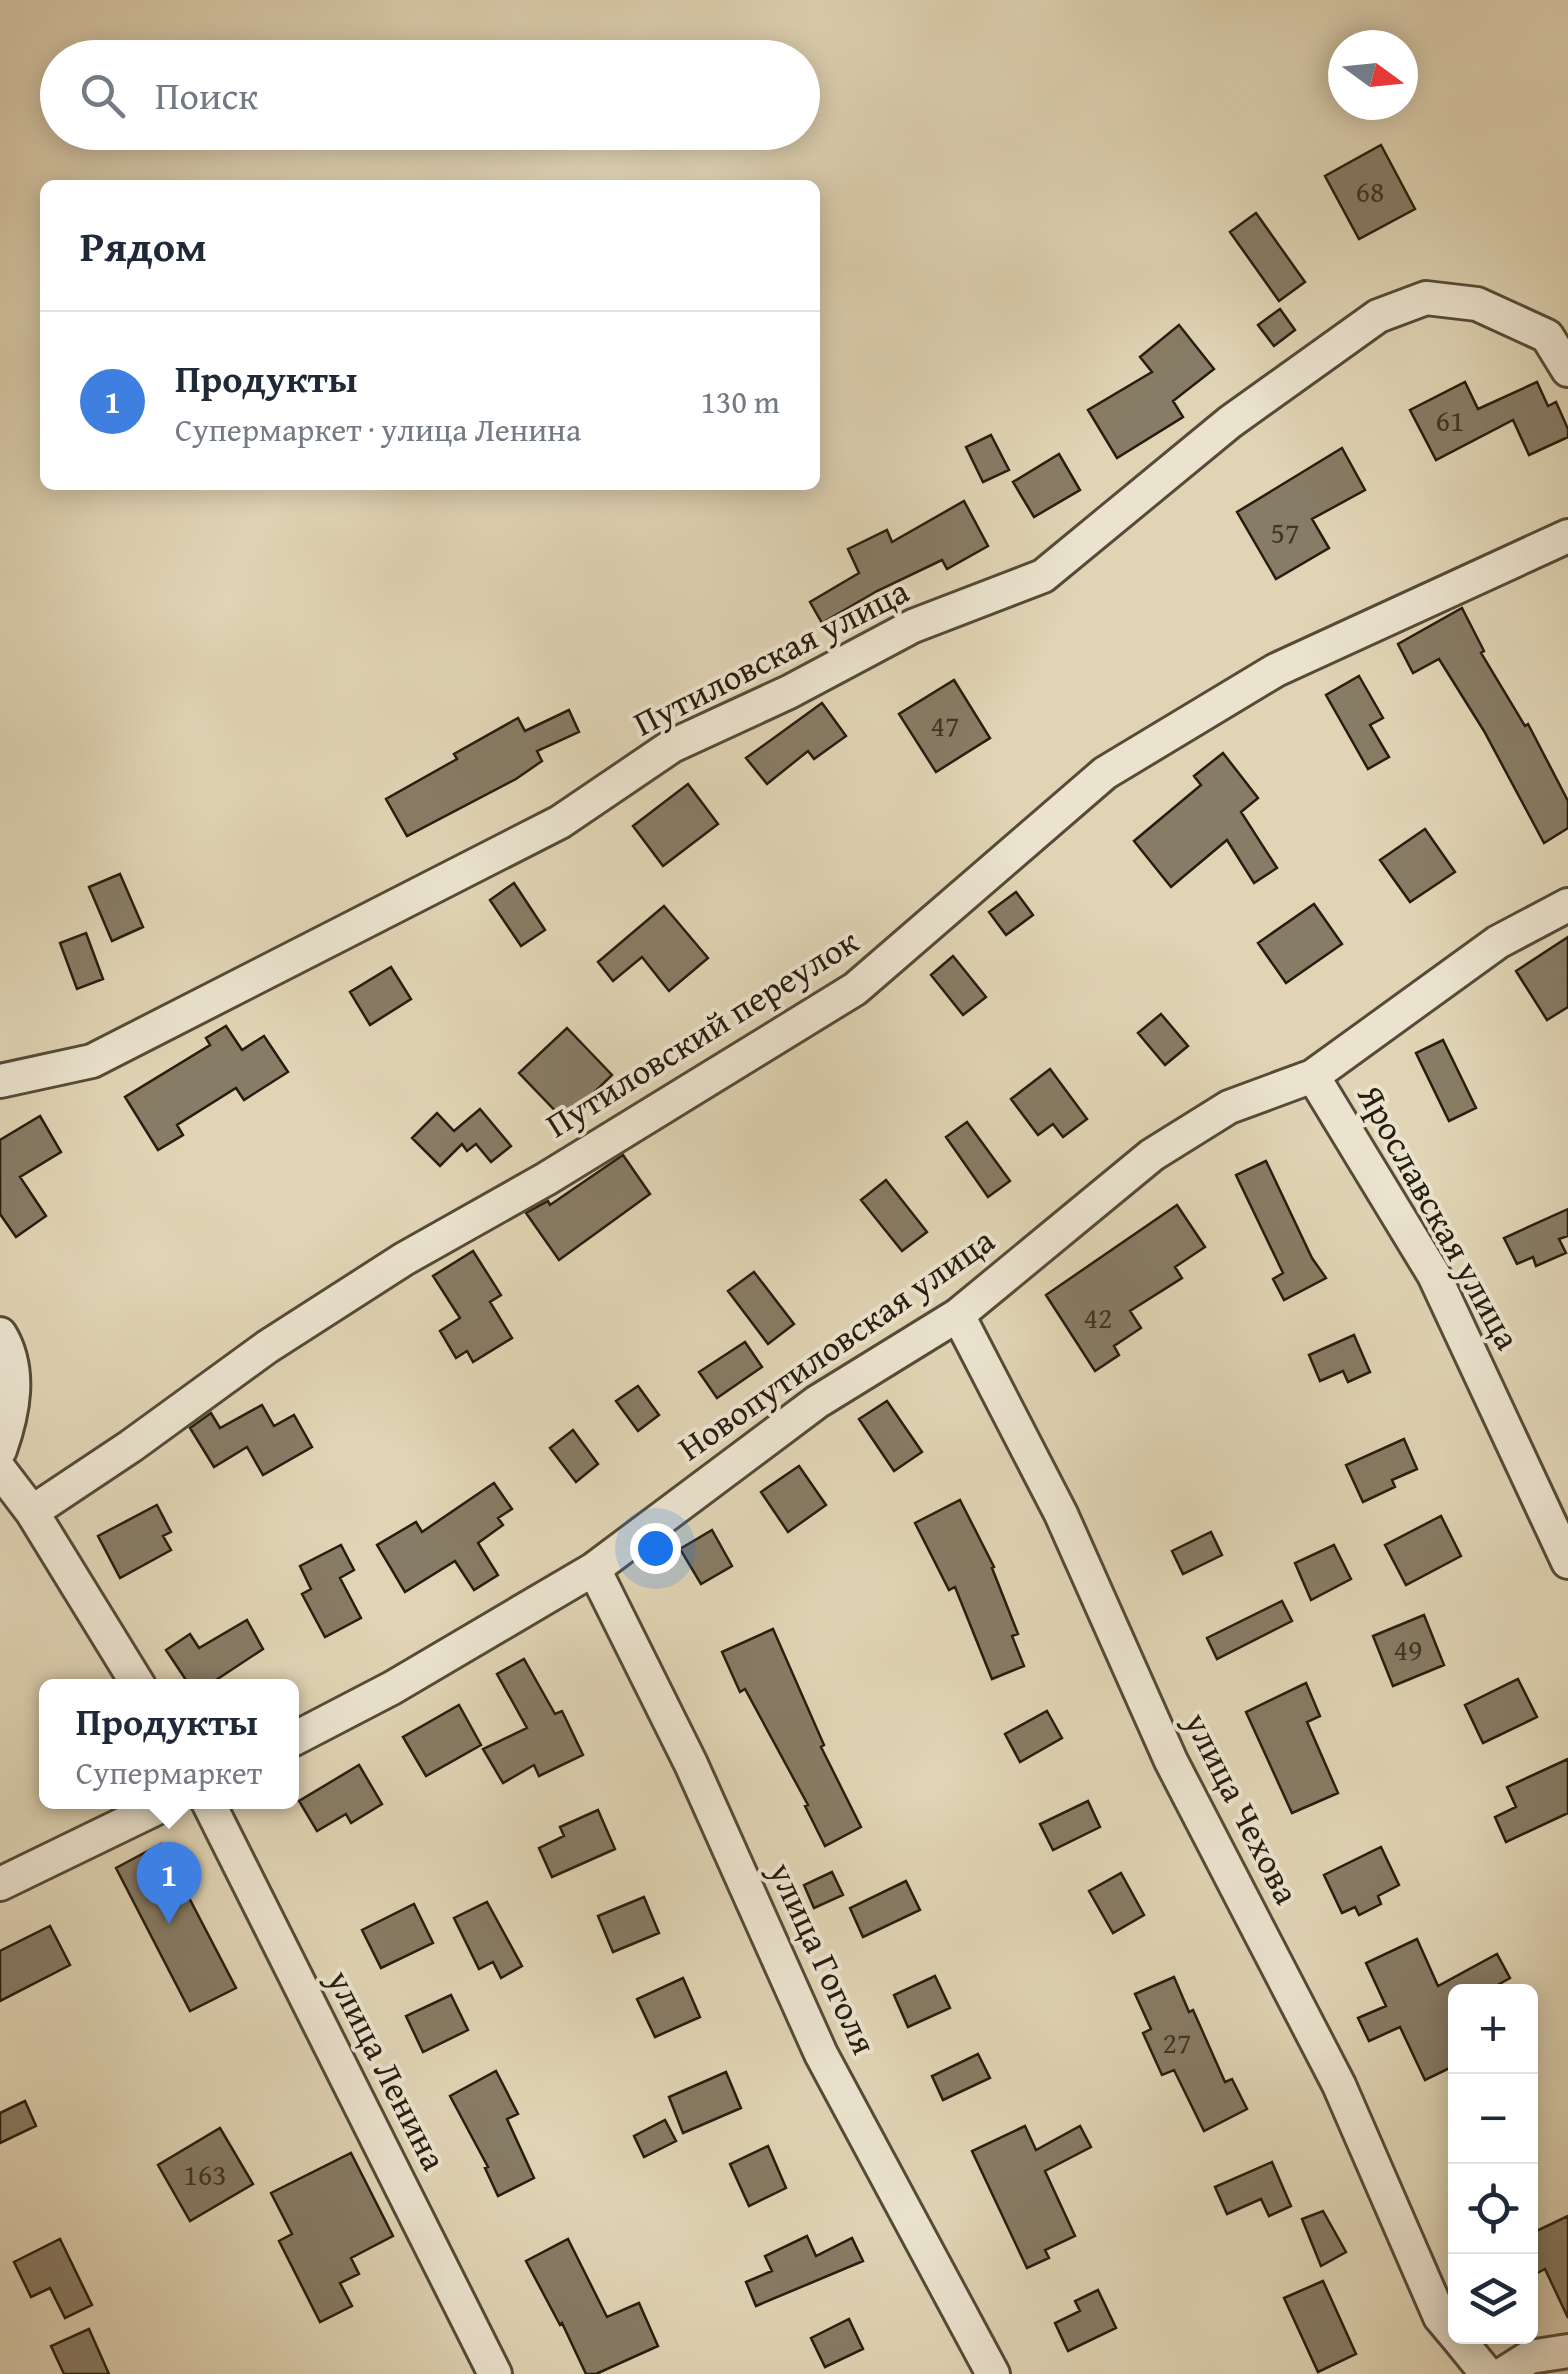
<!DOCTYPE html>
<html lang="ru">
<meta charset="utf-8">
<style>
body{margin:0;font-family:"Gentium Book Plus",serif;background:#f2f2f3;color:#1f2937}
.controls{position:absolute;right:30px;bottom:30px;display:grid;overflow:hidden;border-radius:15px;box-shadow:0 5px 25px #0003}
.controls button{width:90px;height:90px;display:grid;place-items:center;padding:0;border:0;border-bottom:2px solid #e0e1e3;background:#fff;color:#1f2937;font:50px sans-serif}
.compass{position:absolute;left:1328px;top:30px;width:90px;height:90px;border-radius:50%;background:#fff;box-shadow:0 5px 25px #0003;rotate:105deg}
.you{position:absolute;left:655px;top:1548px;width:35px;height:35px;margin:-25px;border:8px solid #fff;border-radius:50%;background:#1a73e8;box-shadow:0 0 0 15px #1a73e833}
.badge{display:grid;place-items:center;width:65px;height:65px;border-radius:50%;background:#7c3aed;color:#fff;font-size:32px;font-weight:700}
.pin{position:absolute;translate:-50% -82px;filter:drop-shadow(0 2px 5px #0008)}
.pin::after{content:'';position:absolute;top:52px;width:35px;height:30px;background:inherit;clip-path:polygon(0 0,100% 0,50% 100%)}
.popup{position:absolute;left:39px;top:1679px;width:260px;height:130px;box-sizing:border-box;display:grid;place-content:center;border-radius:15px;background:#fff;filter:drop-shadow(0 2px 8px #0005);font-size:32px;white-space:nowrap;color:#747a83}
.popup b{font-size:38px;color:#1f2937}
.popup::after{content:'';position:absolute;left:50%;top:100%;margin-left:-20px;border:20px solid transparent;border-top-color:#fff}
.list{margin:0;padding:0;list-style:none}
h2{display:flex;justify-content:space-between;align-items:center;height:130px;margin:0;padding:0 40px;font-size:42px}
h2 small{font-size:32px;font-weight:400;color:#747a83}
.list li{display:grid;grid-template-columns:65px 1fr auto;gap:30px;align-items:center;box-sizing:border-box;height:180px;padding:0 40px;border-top:2px solid #e0e1e3}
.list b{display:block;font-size:38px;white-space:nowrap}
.list p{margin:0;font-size:32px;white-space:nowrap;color:#747a83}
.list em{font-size:32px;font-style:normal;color:#747a83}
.icon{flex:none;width:55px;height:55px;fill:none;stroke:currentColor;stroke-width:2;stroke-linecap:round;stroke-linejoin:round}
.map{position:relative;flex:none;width:1568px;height:2374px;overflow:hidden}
.search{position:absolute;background:#fff;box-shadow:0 5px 25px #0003;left:40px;top:40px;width:780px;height:110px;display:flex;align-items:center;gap:25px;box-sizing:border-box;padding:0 35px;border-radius:55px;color:#747a83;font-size:38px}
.panel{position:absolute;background:#fff;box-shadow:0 5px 25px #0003;left:40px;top:180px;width:780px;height:310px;border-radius:15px}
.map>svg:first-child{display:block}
</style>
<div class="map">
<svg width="1568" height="2374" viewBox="0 0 1568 2374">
<rect width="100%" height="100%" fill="#e0d4b4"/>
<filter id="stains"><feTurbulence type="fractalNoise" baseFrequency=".002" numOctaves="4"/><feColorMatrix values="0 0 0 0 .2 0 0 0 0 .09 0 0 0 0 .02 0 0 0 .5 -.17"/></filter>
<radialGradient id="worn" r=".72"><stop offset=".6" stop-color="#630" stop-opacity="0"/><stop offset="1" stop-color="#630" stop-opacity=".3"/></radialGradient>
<path fill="#877c65" stroke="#271d0f" stroke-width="2.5" d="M1381,145L1415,209L1359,239L1325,176Z
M1256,213L1305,282L1279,301L1230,232Z
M1280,309L1295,330L1274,346L1258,325Z
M1179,325L1214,369L1173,401L1183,417L1117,458L1088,410L1152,372L1140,357Z
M1465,382L1478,409L1537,382L1548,406L1556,402L1568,429V437L1529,455L1513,420L1436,460L1410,410Z
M991,435L1009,470L983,482L966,447Z
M1342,448L1365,490L1312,519L1329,548L1276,579L1237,512Z
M1059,454L1080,490L1034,517L1013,482Z
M964,501L988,546L947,569L942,560L877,591L822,623L810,602L859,573L848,549L887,530L892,542Z
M1462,608L1484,651L1481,653L1525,726L1528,724L1568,801V828L1544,843L1484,731L1439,659L1413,673L1398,644Z
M1359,676L1383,718L1370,725L1389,757L1368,769L1326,695Z
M954,680L990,738L936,772L899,714Z
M822,703L846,736L814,759L808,751L767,784L746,758Z
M569,710L579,732L537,751L542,761L516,779L407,836L386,799L457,759L454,754L518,718L525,731Z
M1223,753L1258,798L1241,812L1277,868L1254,883L1227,840L1171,887L1134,841L1201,785L1194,776Z
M688,784L718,824L663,866L633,826Z
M1425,829L1455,872L1410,902L1380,860Z
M120,874L143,927L112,941L89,887Z
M514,883L545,930L521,946L490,900Z
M1016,892L1033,915L1006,935L989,912Z
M1314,904L1342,944L1286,983L1258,943Z
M664,906L708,958L669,991L642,957L613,981L598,962Z
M86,933L103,979L77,989L60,943Z
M1568,937V1007L1547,1020L1516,971Z
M953,956L986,997L963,1015L931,975Z
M391,967L411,999L370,1025L350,992Z
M1161,1014L1188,1046L1165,1065L1138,1033Z
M226,1026L242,1050L264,1036L288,1072L244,1100L236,1088L177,1125L183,1135L158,1150L125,1097L210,1045L206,1038Z
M567,1028L612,1075L565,1121L519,1073Z
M1443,1040L1476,1108L1449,1121L1416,1053Z
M1050,1069L1087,1119L1063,1137L1053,1124L1038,1135L1011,1099Z
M480,1109L511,1146L491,1162L476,1144L467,1151L462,1144L440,1166L412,1138L437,1113L454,1131Z
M40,1116L61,1152L20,1177L46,1216L16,1237L0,1214V1140Z
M967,1122L1010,1181L988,1197L946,1137Z
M623,1155L650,1194L559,1260L526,1213L548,1201L550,1205Z
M1266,1161L1312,1258L1326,1278L1284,1300L1273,1279L1283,1273L1236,1175Z
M886,1180L927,1232L902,1251L861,1200Z
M1177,1205L1205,1247L1175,1267L1182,1278L1130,1311L1141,1328L1114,1346L1119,1355L1095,1371L1046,1295Z
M1568,1209V1236L1559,1239L1566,1253L1536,1266L1533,1257L1517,1264L1504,1238Z
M473,1251L501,1295L490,1302L512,1338L473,1362L467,1351L456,1358L440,1331L460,1318L433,1276Z
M754,1272L794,1324L768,1344L728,1291Z
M1354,1335L1370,1372L1348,1382L1343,1371L1320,1381L1309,1355Z
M745,1342L762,1367L717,1398L699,1372Z
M638,1386L659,1415L638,1431L616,1401Z
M887,1401L922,1452L894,1471L859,1419Z
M262,1405L274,1426L294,1415L312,1447L263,1475L247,1447L214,1467L190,1428L211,1413L220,1428Z
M573,1430L598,1464L576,1482L550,1448Z
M1404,1439L1417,1469L1392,1480L1395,1487L1363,1502L1346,1465Z
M799,1466L826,1505L788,1532L761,1492Z
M494,1483L512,1509L498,1518L503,1525L478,1543L498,1575L474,1590L455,1561L405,1592L377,1545L416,1522L422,1532Z
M960,1500L994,1567L992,1568L1018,1634L1012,1636L1024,1666L992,1679L955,1587L949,1590L915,1523Z
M157,1505L171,1532L163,1536L171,1550L120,1578L98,1536Z
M1441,1516L1461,1556L1406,1585L1385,1545Z
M712,1530L732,1566L701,1584L680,1549Z
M1211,1532L1222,1555L1183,1574L1172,1551Z
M341,1545L354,1570L340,1578L361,1618L325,1637L302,1594L311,1589L300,1566Z
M1334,1545L1351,1579L1311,1600L1295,1563Z
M1282,1601L1292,1621L1217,1659L1207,1638Z
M1424,1615L1444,1665L1393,1686L1373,1636Z
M247,1620L263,1649L207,1686H190L166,1650L190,1634L199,1648Z
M773,1629L824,1745L821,1747L861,1827L825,1846L805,1806L808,1805L745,1689L740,1692L722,1652Z
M524,1659L555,1714L562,1711L583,1755L539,1776L534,1765L503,1783L483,1749L527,1728L497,1674Z
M1518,1679L1537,1717L1483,1743L1465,1705Z
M1306,1683L1320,1716L1307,1722L1338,1793L1292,1813L1246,1712Z
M459,1705L481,1745L426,1776L403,1737Z
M1047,1711L1062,1738L1020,1762L1005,1734Z
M1568,1759V1813L1506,1842L1495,1817L1516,1807L1507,1787Z
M359,1765L382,1804L351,1823L346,1814L317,1831L299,1801Z
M1088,1801L1100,1827L1053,1850L1040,1824Z
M598,1810L615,1849L552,1877L539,1848L564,1836L560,1827Z
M161,1844L236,1988L190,2011L116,1868Z
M1381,1847L1399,1885L1378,1896L1381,1904L1359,1915L1355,1907L1342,1913L1324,1875Z
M832,1872L843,1895L814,1908L804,1885Z
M1121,1873L1144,1915L1113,1933L1089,1891Z
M906,1881L920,1910L863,1937L850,1908Z
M644,1897L659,1933L613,1952L598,1916Z
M487,1902L522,1966L501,1978L493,1962L479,1969L454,1918Z
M414,1904L433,1943L381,1968L362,1930Z
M50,1926L70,1965L0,2001V1951Z
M1417,1939L1438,1986L1497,1954L1510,1978L1485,1992H1456V2065L1425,2080L1400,2027L1369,2041L1358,2018L1386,2006L1366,1963Z
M935,1976L950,2008L908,2027L894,1995Z
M1174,1977L1189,2012L1193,2010L1225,2082L1232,2079L1247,2109L1204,2131L1174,2070L1162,2075L1143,2033L1151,2029L1135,1994Z
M683,1978L700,2017L655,2037L637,1999Z
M451,1995L468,2030L423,2052L406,2016Z
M978,2054L990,2078L943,2100L932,2076Z
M496,2071L518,2114L507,2119L534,2178L498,2196L485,2168L488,2167L450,2096Z
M726,2072L741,2108L683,2133L669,2097Z
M25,2101L36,2126L0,2143V2113Z
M665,2120L676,2141L644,2157L634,2136Z
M1025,2126L1036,2150L1080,2126L1091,2147L1045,2171L1075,2236L1045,2250L1049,2258L1027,2268L972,2151Z
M220,2128L253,2184L190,2221L158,2165Z
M768,2146L786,2188L749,2206L730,2164Z
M351,2153L393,2236L351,2258L359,2274L340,2283L352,2306L320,2322L279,2241L292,2234L271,2193Z
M1272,2162L1291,2206L1269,2216L1261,2199L1227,2214L1215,2187Z
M1323,2211L1346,2252L1321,2266L1302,2219Z
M1568,2216V2318L1545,2269L1530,2277V2234Z
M807,2236L816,2256L852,2238L863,2261L756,2306L746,2282L772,2271L765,2256Z
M60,2239L92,2305L65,2318L50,2288L31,2297L14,2262Z
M568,2239L607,2317L639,2303L658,2346L596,2374H586L562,2323L560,2325L526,2261Z
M1323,2281L1356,2354L1318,2372L1284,2298Z
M1098,2290L1116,2328L1068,2351L1055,2323L1080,2311L1075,2301Z
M849,2319L863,2349L825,2367L811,2338Z
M89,2329L109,2374H64L51,2346Z"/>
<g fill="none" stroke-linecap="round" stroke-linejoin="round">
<g stroke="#554b38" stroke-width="38">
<path id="minor" d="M1313,1076L1434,1275L1568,1562
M0,1081L92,1061L560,822L672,746L789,692L913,626L1043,576L1230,422L1378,316L1426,298L1477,304L1547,336L1568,370
M958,1315L1061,1514L1171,1761L1339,2085L1440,2317L1456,2336
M0,1334C22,1370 13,1413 0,1450
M0,1470L32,1512L139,1686
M32,1512L131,1446L267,1347L404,1259L546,1179L855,989L1105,773L1276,670L1568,536
M594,1569L691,1764L821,2054L993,2374
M292,1740L392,1688L594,1569L817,1402L958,1315L1152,1155L1229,1107L1313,1076L1498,942L1568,905
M208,1802L495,2374
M0,1884L169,1802
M1456,2336L1487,2374
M1503,2374L1530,2357L1568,2351"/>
</g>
<use href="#minor" stroke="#ebe3ce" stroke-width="32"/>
</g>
<g text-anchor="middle" stroke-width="8" stroke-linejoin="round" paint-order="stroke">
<g font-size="30" fill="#3f3524">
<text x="1370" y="202">68</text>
<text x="1450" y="431">61</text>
<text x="1285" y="543">57</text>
<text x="945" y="736">47</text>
<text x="1098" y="1328">42</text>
<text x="1408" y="1660">49</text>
<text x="1177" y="2053">27</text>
<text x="205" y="2185">163</text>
</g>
<g font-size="35" fill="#271d0f" stroke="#ebe3ce">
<text transform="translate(771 657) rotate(-27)" y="12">Путиловская улица</text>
<text transform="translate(702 1033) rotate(-32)" y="12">Путиловский переулок</text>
<text transform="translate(1439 1217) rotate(61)" y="12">Ярославская улица</text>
<text transform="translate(836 1344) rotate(-35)" y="12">Новопутиловская улица</text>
<text transform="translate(1242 1808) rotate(63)" y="12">улица Чехова</text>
<text transform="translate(823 1958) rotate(65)" y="12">улица Гоголя</text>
<text transform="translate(387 2070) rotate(63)" y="12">улица Ленина</text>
</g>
</g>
<rect width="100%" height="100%" filter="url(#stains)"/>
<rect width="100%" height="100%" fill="url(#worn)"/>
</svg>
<div class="controls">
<button>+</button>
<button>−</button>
<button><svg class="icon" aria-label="locate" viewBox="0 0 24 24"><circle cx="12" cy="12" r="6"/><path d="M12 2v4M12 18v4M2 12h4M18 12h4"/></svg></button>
<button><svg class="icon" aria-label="layers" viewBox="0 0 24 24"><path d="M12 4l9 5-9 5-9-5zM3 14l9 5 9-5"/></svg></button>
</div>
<svg class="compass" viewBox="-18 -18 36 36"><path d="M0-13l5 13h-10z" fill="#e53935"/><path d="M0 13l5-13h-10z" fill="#747a83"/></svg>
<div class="you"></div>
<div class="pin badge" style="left:169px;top:1924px;background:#3f7fe0">1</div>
<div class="popup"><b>Продукты</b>Супермаркет</div>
<div class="search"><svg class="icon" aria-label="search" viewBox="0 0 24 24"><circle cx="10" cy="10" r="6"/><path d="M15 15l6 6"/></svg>Поиск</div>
<section class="panel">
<h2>Рядом<small></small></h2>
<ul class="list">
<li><span class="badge" style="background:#3f7fe0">1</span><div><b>Продукты</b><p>Супермаркет · улица Ленина</p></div><em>130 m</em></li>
</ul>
</section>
</div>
